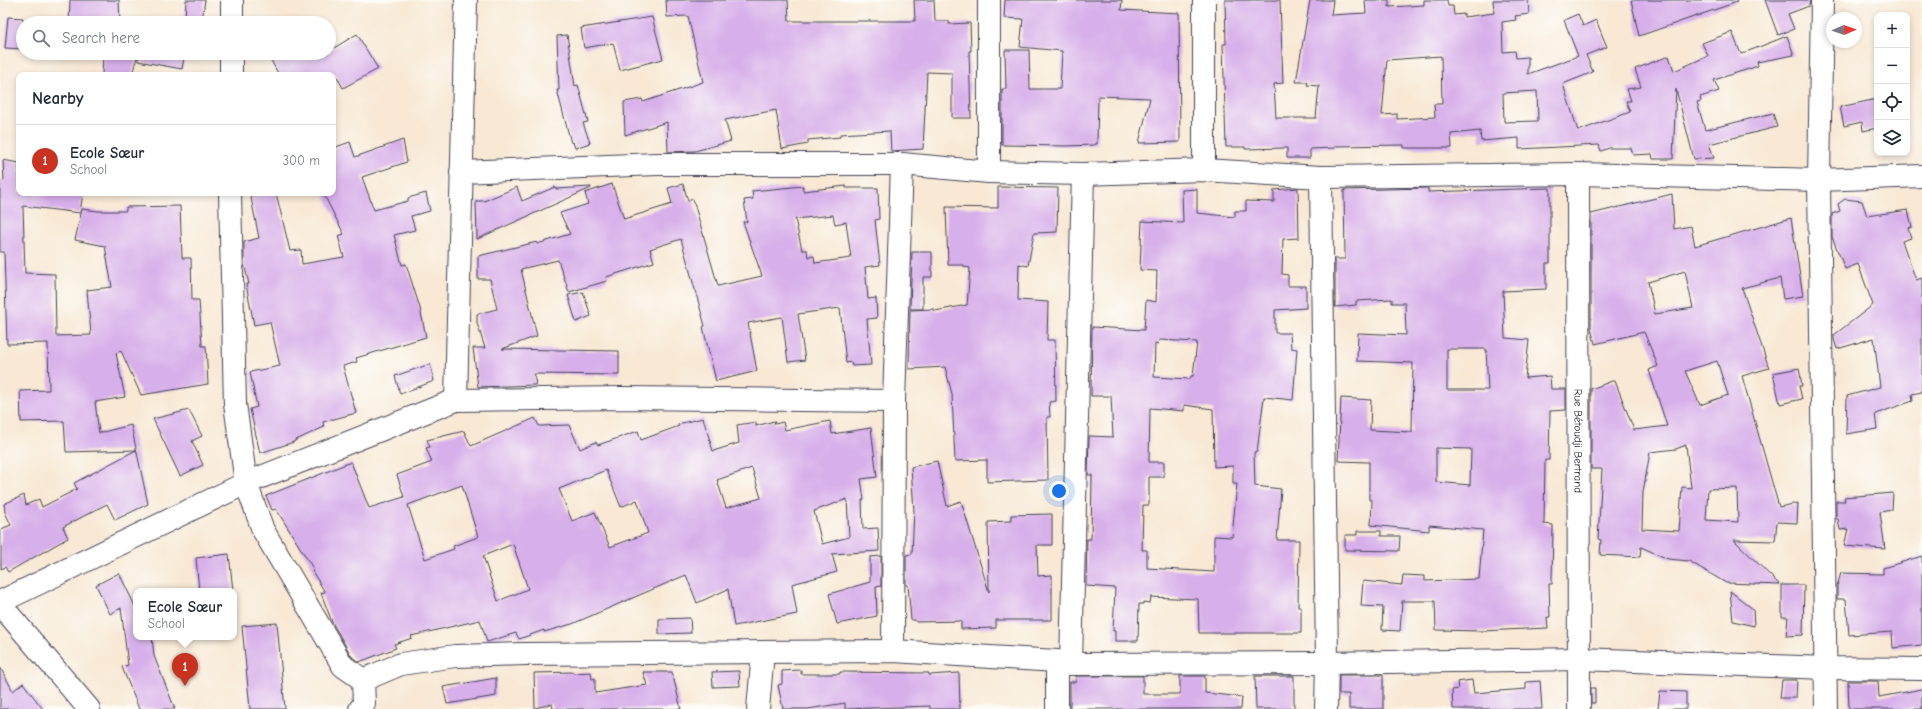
<!DOCTYPE html>
<meta charset="utf-8">
<style>
body{margin:0;font-family:"Comic Neue",sans-serif;background:#f6f6f7;color:#1f2937}
.controls{position:absolute;right:12px;top:12px;display:grid;overflow:hidden;border-radius:8px;box-shadow:0 2px 6px #0003}
.controls button{width:36px;height:36px;display:grid;place-items:center;padding:0;border:0;border-bottom:1px solid #e0e1e3;background:#fff;color:#1f2937;font:20px sans-serif}
.compass{position:absolute;left:1826px;top:12px;width:36px;height:36px;border-radius:50%;background:#fff;box-shadow:0 2px 6px #0003;rotate:88deg}
.you{position:absolute;left:1059px;top:491px;width:14px;height:14px;margin:-10px;border:3px solid #fff;border-radius:50%;background:#1a73e8;box-shadow:0 0 0 6px #1a73e833}
.badge{display:grid;place-items:center;width:26px;height:26px;border-radius:50%;background:#c8321e;color:#fff;font-size:13px;font-weight:700}
.pin{position:absolute;translate:-50% -33px;filter:drop-shadow(0 1px 2px #0008)}
.pin::after{content:'';position:absolute;top:21px;width:14px;height:12px;background:inherit;clip-path:polygon(0 0,100% 0,50% 100%)}
.popup{position:absolute;left:133px;top:588px;width:104px;height:52px;box-sizing:border-box;display:grid;place-content:center;border-radius:8px;background:#fff;filter:drop-shadow(0 1px 3px #0005);font-size:13px;white-space:nowrap;color:#747a83}
.popup b{font-size:15px;color:#1f2937}
.popup::after{content:'';position:absolute;left:50%;top:100%;margin-left:-8px;border:8px solid transparent;border-top-color:#fff}
.list{margin:0;padding:0;list-style:none}
h2{display:flex;justify-content:space-between;align-items:center;height:52px;margin:0;padding:0 16px;font-size:17px}
h2 small{font-size:13px;font-weight:400;color:#747a83}
.list li{display:grid;grid-template-columns:26px 1fr auto;gap:12px;align-items:center;box-sizing:border-box;height:72px;padding:0 16px;border-top:1px solid #e0e1e3}
.list b{display:block;font-size:15px;white-space:nowrap}
.list p{margin:0;font-size:13px;white-space:nowrap;color:#747a83}
.list em{font-size:13px;font-style:normal;color:#747a83}
.icon{flex:none;width:22px;height:22px;fill:none;stroke:currentColor;stroke-width:2;stroke-linecap:round;stroke-linejoin:round}
.map{position:relative;flex:none;width:1922px;height:709px;overflow:hidden}
.search{position:absolute;background:#fff;box-shadow:0 2px 6px #0003;left:16px;top:16px;width:320px;height:44px;display:flex;align-items:center;gap:10px;box-sizing:border-box;padding:0 14px;border-radius:22px;color:#747a83;font-size:15px}
.panel{position:absolute;background:#fff;box-shadow:0 2px 6px #0003;left:16px;top:72px;width:320px;height:124px;border-radius:8px}
.map>svg:first-child{display:block}
</style>
<div class="map">
<svg width="1922" height="709" viewBox="0 0 1922 709">
<rect width="100%" height="100%" fill="#fdfcf7"/>
<filter id="ink" filterUnits="userSpaceOnUse"><feTurbulence type="fractalNoise" baseFrequency=".025" numOctaves="2"/><feDisplacementMap in="SourceGraphic" scale="8" xChannelSelector="R" yChannelSelector="G"/><feConvolveMatrix kernelMatrix="1 2 1 2 8 2 1 2 1" color-interpolation-filters="sRGB"/></filter>
<filter id="wash" filterUnits="userSpaceOnUse"><feTurbulence type="fractalNoise" baseFrequency=".012" numOctaves="4" result="noise"/><feDisplacementMap in="SourceGraphic" scale="16" xChannelSelector="R" yChannelSelector="G"/><feGaussianBlur stdDeviation="0.9" result="paint"/><feColorMatrix in="noise" values="0 0 0 0 0 0 0 0 0 0 0 0 0 0 0 0 0 1.4 0 .05"/><feComposite in="paint" operator="in"/></filter>
<g filter="url(#wash)">
<rect width="100%" height="100%" fill="#f8e8d4"/>
<g id="blocks">
<path fill="#d7afea" fill-rule="evenodd" d="M70,0H119L120,23H69Z
M186,0H205L202,21L185,20Z
M666,0H788L789,21H915L914,0H934L935,21H949V24L970,23L971,51H969L971,118H952V73L927,72L923,149L891,151L890,131L840,134V137L808,140V144L782,149L776,110L725,120L731,141L695,151L668,152L667,122L625,135L624,102L642,99L643,102L703,82L688,16L667,17Z
M1005,0H1122L1121,10L1179,13L1180,142L1139,143L1150,98L1098,96L1097,144H1094V145L1067,146L1002,145V89H1006L1005,50H1029L1030,89H1060L1062,51L1020,47L1023,19L1004,18Z
M1225,0H1280L1283,83L1274,84L1276,118H1316L1319,86L1307,85L1308,82H1296L1310,0H1333L1331,15L1366,13L1365,0H1389V7L1424,5V0H1447L1448,6H1453L1454,15L1464,14V17L1494,13L1493,0H1528L1529,14L1515,16L1516,20L1502,22L1503,52L1515,51L1516,58L1528,57V74L1578,56L1564,20L1578,14L1583,26L1596,20L1607,47L1586,55L1593,72L1563,84L1578,131L1630,112L1626,101H1631L1627,89L1641,87L1635,69L1669,56L1674,71L1708,56L1702,43L1732,32L1741,54L1787,36L1794,55L1757,62L1758,66L1714,80L1719,91L1700,97L1701,101L1697,102L1705,130L1773,113L1777,127L1709,144L1714,158L1694,159L1676,89L1673,159H1653L1652,154L1633,155L1631,148H1609L1601,151L1599,145L1519,149V138L1481,141L1480,131L1451,134L1452,148H1404V145L1335,146V148L1310,149V158H1287V148L1245,149V147H1226L1223,44H1226ZM1441,56L1442,104H1434L1435,117L1397,119V114L1382,115L1387,60ZM1537,91L1538,121L1504,122L1503,93Z
M1631,0H1736L1737,2L1639,36Z
M1765,0H1810L1809,6L1788,14L1794,29L1778,35Z
M8,17L23,18V49L5,48Z
M652,17L663,59L620,70L613,43L584,48L581,28Z
M357,34L378,69L343,88L336,75H279L267,53H329V51Z
M567,35L575,86L578,85L588,122L583,123L590,143L575,148L573,142L571,143L557,90H559L557,36Z
M103,53H138L132,75H102Z
M138,53H185L182,69L138,61Z
M1877,99V128L1863,131L1862,122L1844,126L1840,107Z
M403,140L407,162L362,177L374,210L408,201V198L426,193L430,211L411,216L415,230L394,235L402,265L406,264L420,308L426,337L356,358L357,362L343,366L356,413L323,422L324,427L294,441V442L260,453L250,409L257,407L250,372L280,366L270,322L254,325L246,284H249L244,264V242L259,238L250,193H276L290,251L301,250L302,264L344,257L338,236L344,234L323,193H333V148L350,142L355,157Z
M3,160L19,163V193H83L80,213L23,206L25,273L55,274L56,336L91,335L87,290L112,287L105,246L75,240L82,209L98,211H126V207L180,206L182,258H191L192,300H199L202,346H206L208,384L141,395L121,351L116,353L125,397L95,402L99,433L131,425L148,504L115,520L107,504L63,527L68,538L8,572L5,567L1,569V529L11,525L5,512L4,504L24,495L26,505L39,499L42,507L77,489L74,483L136,450L66,452L64,421L21,422L20,391L49,390L48,343L7,344L4,252H0V180L4,181Z
M612,184L624,219L672,204L668,188L683,184L688,201L693,199L718,286L762,276L743,222H747L744,200L753,199L752,191L803,186V191L846,186V188H878L879,219L875,220L880,265L865,267L868,299L876,298L877,318L867,319L871,365L852,366L851,362L846,363L840,308L798,314L805,360L788,362L782,317L748,323L757,371L716,381L703,327L705,326L681,239L650,249L654,262L606,277L607,281L569,292L558,260L521,269L537,336L502,349L619,351V375L534,374L536,385L478,387L473,348H485L477,323V314L497,309L490,279H478V256L537,242V244L570,234L560,213L588,204L585,193ZM833,215L835,224L846,222L851,258L815,263L814,256L808,257L807,250H802L795,219Z
M517,187L522,201L555,187L556,189L591,187V188L477,239L476,201H484Z
M998,187L1058,188L1057,232L1034,233L1028,266L1019,264L1018,300L1048,302L1047,340H1055L1056,401L1049,402L1050,417H1047L1048,480L987,482V460L955,461L952,394L945,367L909,369L910,310L934,309L935,311L967,305L970,268L964,267V265H948L946,207L998,208Z
M1298,188L1299,238L1283,239L1282,274L1288,275V286H1306V308L1275,310V333H1290L1291,348L1297,349L1293,400L1264,397L1257,452H1254L1255,486L1281,489L1277,540H1299L1298,607H1301V633H1199L1198,599L1151,597L1150,603L1143,602V604H1139L1138,641H1115V631H1113L1115,588L1086,586L1087,539H1091L1092,475H1088L1089,436L1113,437L1111,396H1091L1092,327L1144,330L1146,300L1156,302L1157,271L1140,270L1142,221L1183,223L1182,190L1197,189V213L1235,217V211H1246V201L1274,202V190ZM1159,340L1197,342L1193,376H1191L1190,379L1154,377L1155,343L1158,344ZM1184,405L1213,409L1214,467L1233,466V484H1237L1232,537L1214,536V572L1147,568V550H1142L1143,505H1149V477H1164V462H1149L1150,408L1184,411Z
M1428,188V192L1550,188V263H1546V289L1503,291L1505,338L1529,340L1525,378L1550,376L1551,389H1566V410L1550,411L1549,460H1545L1544,524L1553,525L1552,584H1549L1550,617H1547L1548,628L1482,631L1436,630L1435,601H1402L1400,631L1382,630L1383,607L1361,606L1363,581L1402,585L1403,575L1425,576V581L1479,579L1483,530L1429,525V531L1371,525L1372,500H1369V462L1338,461L1341,398L1371,400L1370,430L1412,432L1413,363L1357,361L1358,333L1406,335L1405,303H1392V299L1356,301V305L1335,307V259H1345L1344,190ZM1447,349H1486L1488,390H1447ZM1436,448L1471,449L1470,485L1436,482Z
M1672,194L1674,229L1691,226L1695,246L1791,218L1803,296L1783,299L1780,278L1742,288L1769,368L1742,376L1779,507L1798,503L1797,523L1777,522L1775,541L1734,540L1780,585L1726,583L1689,561L1668,559L1641,547L1640,557L1600,555L1601,540L1598,539L1602,469H1591V389L1612,381H1615L1634,430L1667,426L1649,370L1658,366L1644,332L1595,344L1591,328V214ZM1685,271L1693,308L1655,314L1648,282ZM1717,361L1728,395L1700,405L1685,371ZM1686,445L1691,488L1682,487L1679,531L1642,529L1643,492L1650,452L1676,449ZM1737,488L1738,522L1706,520L1708,489Z
M1845,199L1862,201L1867,216L1908,210L1912,227L1908,228L1911,238L1902,241L1916,280L1922,278V392L1912,394L1913,401L1875,414L1877,429L1846,434L1847,396L1880,387L1874,338L1837,349L1834,339V335L1873,305L1858,264L1845,269L1832,237V214L1840,211L1838,204Z
M912,252H932V277H923V309H910Z
M583,292L591,316L576,322L568,295Z
M430,364L434,381L400,394L395,376Z
M1799,368L1802,386H1799L1802,399L1780,404L1773,373Z
M189,410L202,436L192,441L203,465L180,476L153,419Z
M535,418L539,426L569,425L580,449L596,442L598,445L638,431L641,440L679,426L678,424L703,418L713,451L739,443L737,425L756,422V426L774,421L775,424L783,422L785,430L830,421L832,434L871,428L877,477L861,479L864,500H862L863,529L878,528L879,551L832,554L837,572L792,584L797,614L734,626L728,589L697,603L686,575L572,624L544,632V630L519,639L516,633L487,642L480,620L411,636L412,638L394,644L396,648L359,662L352,657L332,622L321,593L325,592L312,571L314,570L276,509L272,510L266,496L351,462L369,508L404,497L397,475L432,462L426,448L430,447L427,440L464,431L471,446ZM752,468L761,498L726,508L717,480ZM606,470L621,507L637,500L648,533L610,547L595,512L572,521L559,489ZM462,485L478,537L453,546L454,549L425,559L408,505ZM847,499L849,537L822,544L814,511ZM513,544L528,589L498,601L483,556Z
M937,461L947,506L961,501L989,592L988,522L1011,521V515L1052,514V545H1037L1038,576L1052,575V620H996V628L961,629V621L916,622L915,620H911L908,585H906V555L912,554L914,511L911,467Z
M1893,493L1892,510L1880,512L1885,549L1844,546L1848,529L1840,530L1838,519H1836V501H1845L1844,497Z
M1357,531H1381V536H1400L1399,551L1345,550V535H1357Z
M229,554L233,591H199L196,558Z
M881,556V586L876,587L877,616L837,624L829,594L870,582V557Z
M1922,556V645L1893,648L1892,632L1849,635L1846,599H1837V586L1841,573L1883,574V568Z
M119,573L136,608V637H152L154,656L175,709H139L122,667L128,665L121,608L110,614L96,585Z
M1782,585H1804L1803,635L1786,636L1788,617H1782Z
M1730,591L1753,609L1754,626L1733,621Z
M690,618L691,633L659,634V619Z
M277,623L285,709H250L242,626Z
M0,667L13,691L23,683L43,709H0Z
M801,670V674H840V672L929,673V675L959,673L960,709H930V706L845,709V703L808,709H783L778,685L782,684V671Z
M739,671L740,686L713,687L712,672Z
M573,672V673L591,672L592,679L595,678V693L647,685L643,672H672L681,709H553L552,704L535,708L534,673Z
M1339,675H1383V709H1349V694H1339Z
M1076,676H1143V694H1180V676H1205V693L1242,697L1241,709H1070V682H1076Z
M1255,676H1294V709H1256Z
M496,678V696L447,704L443,687Z
M1472,680L1474,693L1526,689V682L1540,681L1542,709H1453L1452,690L1458,689L1457,682Z
M1782,680H1797L1796,698H1780Z
M1848,681H1878L1879,697L1922,689V709H1849Z
M1591,688H1595V703H1591Z
M1660,691L1686,692V709H1658Z"/>
</g>
</g>
<g filter="url(#ink)">
<use href="#blocks" fill-opacity="0" stroke="#424052" stroke-width="1"/>
<g fill="none" stroke-linecap="round" stroke-linejoin="round">
<g stroke="#424052" stroke-width="24">
<g id="minor">
<path d="M989,0V172"/>
<path d="M1822,0L1819,180L1826,709"/>
<path d="M232,23V0"/>
<path d="M231,75V53"/>
<path d="M1204,170V0"/>
<path d="M461,172L657,164H902L989,172L1083,174L1204,170L1321,177L1578,174L1819,180L1922,176"/>
<path id="s1" d="M1578,174L1579,709"/>
<path d="M1321,177L1327,663L1326,709"/>
<path d="M230,193L235,404L246,483L263,530L343,666L363,680"/>
<path d="M456,400L466,0"/>
<path d="M0,602L246,483L456,400L623,398L894,401"/>
<path d="M0,604L89,709"/>
<path d="M893,651L894,401L902,164"/>
<path d="M1057,661V709"/>
<path d="M1071,664L1083,174"/>
<path d="M363,680L401,664L455,656L525,654L893,651L1057,661L1071,664L1327,663L1579,659L1827,668L1922,669"/>
<path d="M360,709L364,704L363,680"/>
<path d="M758,709L763,652"/>
</g>
</g>
<use href="#minor" stroke="#fff" stroke-width="22"/>
</g>
</g>
<g text-anchor="middle" stroke-width="3" stroke-linejoin="round" paint-order="stroke">
<g font-size="11" fill="#22223b" stroke="#fdfcf7">
<text dy="4" stroke="none"><textPath href="#s1" startOffset="267">Rue Bétoudji Bertrand</textPath></text>
</g>
</g>
</svg>
<div class="controls">
<button>+</button>
<button>−</button>
<button><svg class="icon" aria-label="locate" viewBox="0 0 24 24"><circle cx="12" cy="12" r="6"/><path d="M12 2v4M12 18v4M2 12h4M18 12h4"/></svg></button>
<button><svg class="icon" aria-label="layers" viewBox="0 0 24 24"><path d="M12 4l9 5-9 5-9-5zM3 14l9 5 9-5"/></svg></button>
</div>
<svg class="compass" viewBox="-18 -18 36 36"><path d="M0-13l5 13h-10z" fill="#e53935"/><path d="M0 13l5-13h-10z" fill="#747a83"/></svg>
<div class="you"></div>
<div class="pin badge" style="left:185px;top:686px">1</div>
<div class="popup"><b>Ecole Sœur</b>School</div>
<div class="search"><svg class="icon" aria-label="search" viewBox="0 0 24 24"><circle cx="10" cy="10" r="6"/><path d="M15 15l6 6"/></svg>Search here</div>
<section class="panel">
<h2>Nearby<small></small></h2>
<ul class="list">
<li><span class="badge">1</span><div><b>Ecole Sœur</b><p>School</p></div><em>300 m</em></li>
</ul>
</section>
</div>
